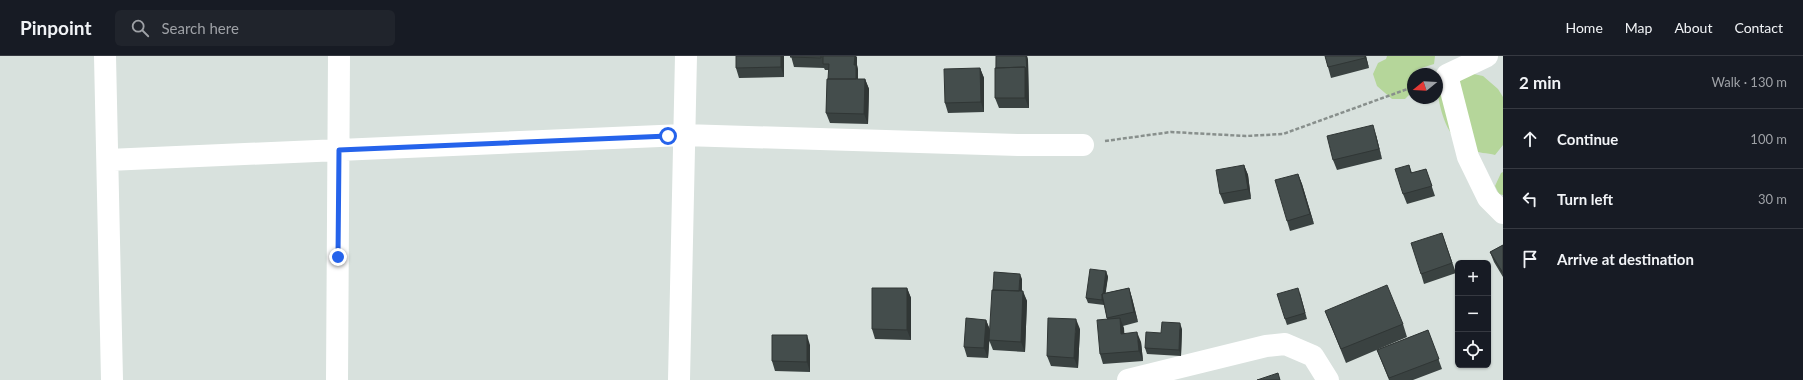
<!DOCTYPE html>
<meta charset="utf-8">
<style>
body{margin:0;font-family:Lato,sans-serif;background:#20242c;color:#f1f3f6}
.controls{position:absolute;right:12px;bottom:12px;display:grid;overflow:hidden;border-radius:6px;box-shadow:0 1px 3px #0004}
.controls button{width:36px;height:36px;display:grid;place-items:center;padding:0;border:0;border-bottom:1px solid #363941;background:#171b24;color:#f1f3f6;font:20px sans-serif}
.compass{position:absolute;left:1407px;top:12px;width:36px;height:36px;border-radius:50%;background:#171b24;box-shadow:0 1px 3px #0004;rotate:252deg}
.stop{position:absolute;width:12px;height:12px;margin:-9px;border:3px solid #2563eb;border-radius:50%;background:#fff}
.stop.end{background:#2563eb;border-color:#fff;box-shadow:0 1px 4px #0008}
.list{margin:0;padding:0;list-style:none}
h2{display:flex;justify-content:space-between;align-items:center;height:52px;margin:0;padding:0 16px;font-size:17px}
h2 small{font-size:13px;font-weight:400;color:#9ea1a6}
.list li{display:grid;grid-template-columns:26px 1fr auto;gap:12px;align-items:center;box-sizing:border-box;height:60px;padding:0 16px;border-top:1px solid #363941}
.list b{display:block;font-size:15px;white-space:nowrap}
.list em{font-size:13px;font-style:normal;color:#9ea1a6}
.icon{flex:none;width:22px;height:22px;fill:none;stroke:currentColor;stroke-width:2;stroke-linecap:round;stroke-linejoin:round}
.map{position:relative;flex:none;width:1503px;height:324px;overflow:hidden}
header{display:flex;align-items:center;gap:24px;box-sizing:border-box;height:56px;padding:0 20px;background:#171b24;border-bottom:1px solid #363941}
header strong{font-size:19px}
nav{display:flex;gap:22px;margin-inline-start:auto;font-size:14px}
.search{width:280px;height:36px;background:#20242c;display:flex;align-items:center;gap:10px;box-sizing:border-box;padding:0 14px;border-radius:6px;color:#9ea1a6;font-size:15px}
main{display:flex}
aside{flex:1;background:#171b24}
.map>svg:first-child{display:block}
</style>
<header>
<strong>Pinpoint</strong>
<div class="search"><svg class="icon" aria-label="search" viewBox="0 0 24 24"><circle cx="10" cy="10" r="6"/><path d="M15 15l6 6"/></svg>Search here</div>
<nav><a>Home</a><a>Map</a><a>About</a><a>Contact</a></nav>
</header>
<main>
<div class="map">
<svg width="1503" height="324" viewBox="0 0 1503 324">
<rect width="100%" height="100%" fill="#d8e1dd"/>
<path fill="#b5d69a" d="M1387,0H1435L1434,8L1418,13L1413,18V35L1405,43H1392L1377,30L1373,18L1378,7L1386,3Z
M1469,17L1483,20L1498,33L1503,41V89L1495,99C1488,97 1478,97 1470,94C1449,85 1441,59 1438,39L1458,20Z
M1503,116V139L1499,138L1495,130L1501,117Z"/>
<g fill="none" stroke-linecap="round" stroke-linejoin="round">
<path stroke="#888f8c" stroke-width="2.5" stroke-dasharray="4 2" stroke-linecap="butt" d="M1105,85L1171,76L1246,80L1283,78L1413,31"/>
<path stroke="#fff" stroke-width="22" d="M105,0L112,324
M1487,0L1447,19L1468,101L1488,142L1503,157
M108,104L683,79L1019,89H1083
M337,324L339,0
M679,324L686,0
M1128,324L1266,290L1285,288L1313,300L1328,324"/>
</g>
<path fill="#3a4241" d="M736,0H784V21L739,22L736,12Z
M791,0H856L857,9L858,14V23H865L869,33L868,68L830,67L826,57L829,14H825L824,12L794,11Z
M996,0H1027L1028,4L1029,52H999L995,42Z
M1325,0H1366L1369,12L1331,22Z
M980,12L984,22V56L948,57L945,47Z
M1376,79L1382,103L1337,114L1333,104Z
M1244,109L1248,119L1251,143L1224,148L1220,138Z
M1409,109L1412,117L1426,113L1435,140L1407,148L1403,138Z
M1298,118L1302,128L1314,168L1290,175L1287,165Z
M1442,177L1456,217L1424,228L1421,218Z
M1503,189V221L1494,206L1490,196Z
M1106,215L1108,221L1105,237L1129,232L1132,242L1138,266L1123,270L1124,277L1141,286L1143,305L1103,308L1100,298L1107,263L1104,247V249L1088,247L1086,242Z
M1022,223V235L1027,245L1025,296L993,294L989,284L990,277L988,302L967,301L964,291L986,264L990,274L993,234Z
M907,232L911,242V284L875,283L872,273Z
M1300,237L1307,263L1287,269L1285,263Z
M1325,255L1403,268L1407,281L1346,307Z
M1080,273L1078,312L1051,310L1047,300Z
M1182,273L1181,300L1147,298L1145,292L1161,277Z
M1428,274L1442,313L1413,324H1389L1377,294Z
M810,289V316L775,315L772,305Z"/>
<path fill="#303635" d="M781,0H784V21L781,11Z
M855,0H856L857,1V9L858,14V33L856,28L854,9Z
M1026,0H1027L1028,4L1029,52L1025,42V11Z
M1365,0H1366L1369,12L1365,2Z
M980,12L984,22V56L981,46Z
M865,23L869,33L868,68L864,58Z
M1373,69L1376,79L1382,103L1379,93Z
M1244,109L1248,119L1251,143L1248,133Z
M1298,118L1302,128L1314,168L1310,158Z
M1106,215L1108,221L1104,249L1102,244Z
M1020,218L1022,223L1021,243L1019,238Z
M907,232L911,242V284L907,274Z
M1129,232L1132,242L1138,266L1134,256Z
M1023,235L1027,245L1025,296L1021,286Z
M1120,262L1124,272L1125,288L1121,278Z
M1076,263L1080,273L1078,312L1074,302Z
M986,264L990,274L988,302L984,292Z
M1180,267L1182,273L1181,300L1179,294Z
M1137,276L1141,286L1143,305L1139,295Z
M807,279L810,289V316L807,306Z"/>
<path fill="#444d4c" stroke="#303635" d="M736,0H781V11L736,12Z
M791,0H821V2L790,1Z
M823,0H855L854,9H856V23H828L829,8H823Z
M996,0H1026L1027,16L1025,11L996,12Z
M1325,0H1365V2L1328,11Z
M1025,11V42H995V12Z
M980,12L981,46L945,47L944,13Z
M827,23H865L864,58L826,57Z
M1373,69L1379,93L1333,104L1327,80Z
M1244,109L1248,133L1220,138L1216,114Z
M1409,109L1411,117L1426,113L1432,130L1403,138L1395,113Z
M1298,118L1310,158L1287,165L1275,124Z
M1442,177L1452,207L1421,218L1411,187Z
M1503,189V217L1490,196Z
M1090,213L1106,215L1103,238H1102V244L1086,242Z
M994,216L1020,218L1019,235L993,234Z
M1387,229L1403,268L1341,293L1325,255Z
M872,232H907V274L872,273Z
M1129,232L1134,256L1107,262L1102,238Z
M1298,232L1305,257L1285,263L1277,238Z
M992,234L1023,235L1021,286L989,284Z
M966,262L986,264L984,292L964,291Z
M1048,262L1076,263L1074,302L1047,300Z
M1120,262L1121,278L1137,276L1139,295L1100,298L1097,264Z
M1162,266L1180,267L1179,294L1145,292L1146,276L1161,277Z
M1428,274L1439,303L1389,322L1377,294Z
M772,279H807V306L772,305Z
M1278,317L1280,324H1257Z"/>
<g fill="none" stroke-linecap="round" stroke-linejoin="round">
<path stroke="#2563eb" stroke-width="5" d="M338,201L339,94L668,80"/>
</g>
</svg>
<div class="controls">
<button>+</button>
<button>−</button>
<button><svg class="icon" aria-label="locate" viewBox="0 0 24 24"><circle cx="12" cy="12" r="6"/><path d="M12 2v4M12 18v4M2 12h4M18 12h4"/></svg></button>
</div>
<svg class="compass" viewBox="-18 -18 36 36"><path d="M0-13l5 13h-10z" fill="#e53935"/><path d="M0 13l5-13h-10z" fill="#9ea1a6"/></svg>
<div class="stop" style="left:668px;top:80px"></div>
<div class="stop end" style="left:338px;top:201px"></div>
</div>
<aside>
<h2>2 min<small>Walk · 130 m</small></h2>
<ul class="list">
<li><svg class="icon" aria-label="ahead" viewBox="0 0 24 24"><path d="M12 20V5M6 11l6-6 6 6"/></svg><div><b>Continue</b></div><em>100 m</em></li>
<li><svg class="icon" aria-label="left" viewBox="0 0 24 24"><path d="M17 20v-9H6M10 6l-5 5 5 5"/></svg><div><b>Turn left</b></div><em>30 m</em></li>
<li><svg class="icon" aria-label="arrive" viewBox="0 0 24 24"><path d="M6 21V4h12l-3 4 3 4H6"/></svg><div><b>Arrive at destination</b></div></li>
</ul>
</aside>
</main>
